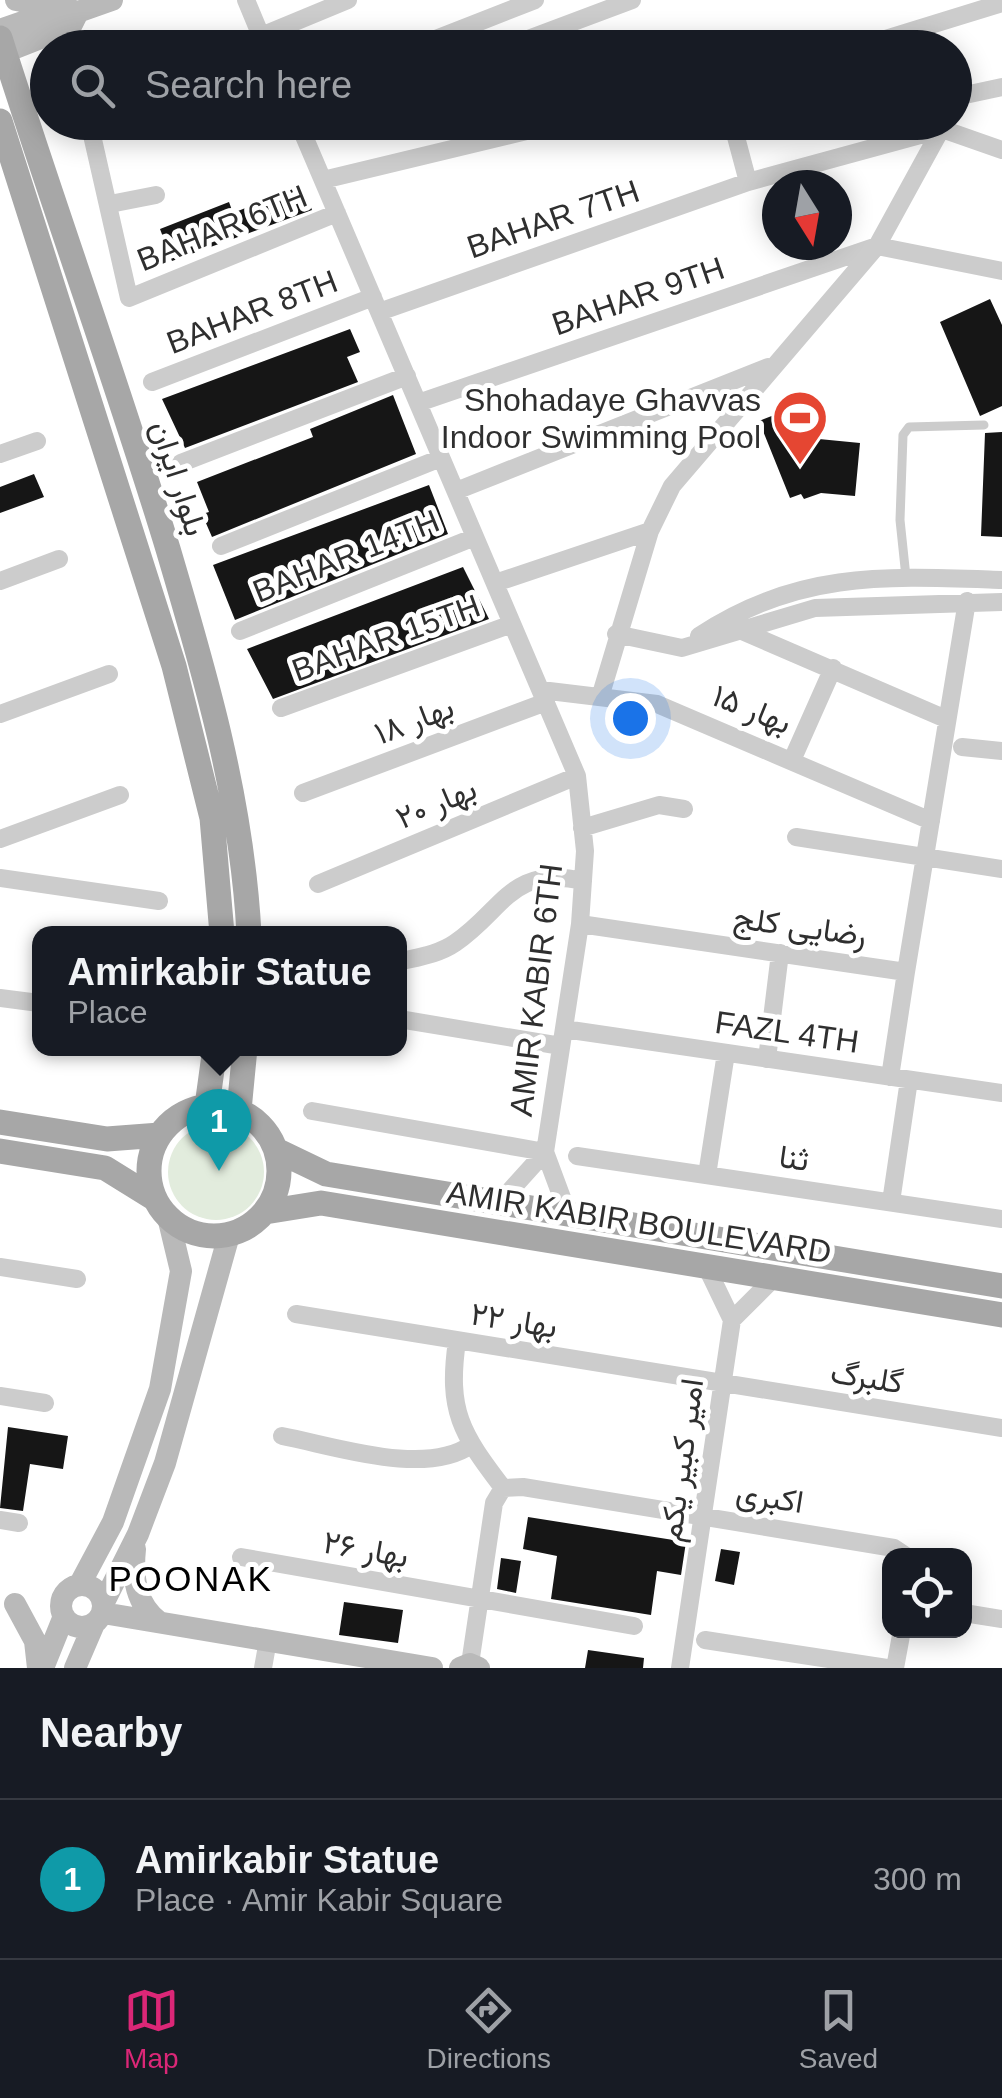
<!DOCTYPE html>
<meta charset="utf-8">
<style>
body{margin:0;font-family:Arial,Vazirmatn,sans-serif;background:#20242c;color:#f1f3f6}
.controls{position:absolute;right:30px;bottom:30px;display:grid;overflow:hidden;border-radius:20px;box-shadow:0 5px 25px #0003}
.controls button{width:90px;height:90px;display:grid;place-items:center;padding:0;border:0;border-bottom:2px solid #363941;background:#171b24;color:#f1f3f6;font:50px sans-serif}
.compass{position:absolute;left:762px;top:170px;width:90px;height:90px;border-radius:50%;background:#171b24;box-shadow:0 5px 25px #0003;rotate:169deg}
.you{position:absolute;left:630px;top:718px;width:35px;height:35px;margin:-25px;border:8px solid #fff;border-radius:50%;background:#1a73e8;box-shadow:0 0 0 15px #1a73e833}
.badge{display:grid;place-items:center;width:65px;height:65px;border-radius:50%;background:#db2777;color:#fff;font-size:32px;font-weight:700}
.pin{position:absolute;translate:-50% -82px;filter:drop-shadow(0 2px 5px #0008)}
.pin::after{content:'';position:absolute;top:52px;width:35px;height:30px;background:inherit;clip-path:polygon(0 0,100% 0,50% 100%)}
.popup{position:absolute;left:32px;top:926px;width:375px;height:130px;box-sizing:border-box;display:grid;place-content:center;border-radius:20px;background:#171b24;filter:drop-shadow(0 2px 8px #0005);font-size:32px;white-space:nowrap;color:#9ea1a6}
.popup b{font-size:38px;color:#f1f3f6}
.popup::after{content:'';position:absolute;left:50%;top:100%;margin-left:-20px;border:20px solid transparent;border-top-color:#171b24}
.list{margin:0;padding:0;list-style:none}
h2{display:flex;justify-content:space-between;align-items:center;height:130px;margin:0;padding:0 40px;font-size:42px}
h2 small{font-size:32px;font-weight:400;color:#9ea1a6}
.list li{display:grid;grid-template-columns:65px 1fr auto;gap:30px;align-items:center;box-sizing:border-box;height:160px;padding:0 40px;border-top:2px solid #363941}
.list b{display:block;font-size:38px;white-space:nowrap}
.list p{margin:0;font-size:32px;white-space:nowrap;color:#9ea1a6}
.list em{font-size:32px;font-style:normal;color:#9ea1a6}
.icon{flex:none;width:55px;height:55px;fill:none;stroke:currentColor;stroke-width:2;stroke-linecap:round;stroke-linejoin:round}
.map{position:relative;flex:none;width:1002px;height:1668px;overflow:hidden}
.search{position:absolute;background:#171b24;box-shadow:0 5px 25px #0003;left:30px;right:30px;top:30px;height:110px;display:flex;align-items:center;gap:25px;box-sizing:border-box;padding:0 35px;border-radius:55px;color:#9ea1a6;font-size:38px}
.sheet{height:290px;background:#171b24}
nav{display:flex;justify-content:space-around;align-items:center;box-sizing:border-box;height:140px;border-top:2px solid #363941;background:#171b24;font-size:28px;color:#9ea1a6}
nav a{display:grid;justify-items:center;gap:5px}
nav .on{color:#db2777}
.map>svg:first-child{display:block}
</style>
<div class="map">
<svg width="1002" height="1668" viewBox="0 0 1002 1668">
<rect width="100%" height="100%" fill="#fff"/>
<path fill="#e2ecdd" d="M168 1172a48 48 0 1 1 96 0a48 48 0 1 1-96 0Z"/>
<path fill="#161616" d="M303,185L312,210L172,261L160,229L229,202L233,213Z
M990,299L1002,325V406L980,416L940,322Z
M350,329L360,352L347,357L358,382L185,448L162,399Z
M393,395L416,454L212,537L202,514L209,512L197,482L313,437L310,429Z
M805,403L819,439L860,443L855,496L821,493L804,499L801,494L790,498L759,421Z
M1002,432V537L981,536L985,433Z
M34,474L44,497L0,513V487Z
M429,485L448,534L235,620L213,565Z
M463,567L489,619L273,699L247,649Z
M8,1427L68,1436L63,1469L30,1464L23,1511L0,1508Z
M528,1517L686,1542L681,1575L657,1571L651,1615L551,1599L557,1556L523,1549Z
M721,1549L740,1552L734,1585L715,1581Z
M501,1558L521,1561L516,1593L497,1589Z
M344,1602L403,1610L398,1643L339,1635Z
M588,1650L644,1658L643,1668H585Z"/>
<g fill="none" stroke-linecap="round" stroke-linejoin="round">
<path stroke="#ccc" stroke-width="9" d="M906,577L900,520L903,435L909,427L984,425"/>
<path stroke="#ccc" stroke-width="18" d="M246,0L266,48
M261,36L348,0
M413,48L535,0
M504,48L632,0
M856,48L1002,3
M954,103L965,95L1002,87
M89,122L129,298L337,213
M298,122L577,776L585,851L580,924L545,1152L568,1214
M732,122L748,182
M323,180L564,122
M110,204L156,195
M379,312L748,182L942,129L1002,150
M152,382L373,297
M418,403L877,246L1002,271
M0,454L37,441
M181,463L407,376
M456,491L768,367
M221,546L441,458
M0,581L59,559
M495,583L650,531
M240,631L475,537
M742,631L946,719
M616,634L682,648L815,608L1002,602
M699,636C798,570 888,576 1002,580
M541,690L657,704L931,821
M601,694L650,531L672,486L877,246L945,122
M281,708L512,624
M0,714L109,674
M962,747L1002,751
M793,758L833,668
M303,793L546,702
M582,828L659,805L684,809
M796,837L1002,869
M0,839L120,795
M0,878L159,901
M318,884L577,776
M580,924L906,972L890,1077
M402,961C419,957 439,954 455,943C504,910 510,865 583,881
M906,972L967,601
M0,998L39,1003
M399,1019L561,1046
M564,1029L1002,1093
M767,1059L780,953
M312,1111L545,1152
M577,1156L1002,1219
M707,1175L726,1053
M891,1202L909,1080
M499,1203L545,1152
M0,1267L77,1279
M296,1314L1002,1428
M732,1320L775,1277
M457,1341C447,1411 461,1433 503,1488
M0,1396L45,1403
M282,1436C335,1446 425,1477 471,1445
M503,1488L523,1487L894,1548L906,1556
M0,1520L19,1523
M241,1557L634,1626
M964,1613L1002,1619
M705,1640L887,1668
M470,1664L494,1503L503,1488
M263,1668L268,1640
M680,1668L732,1320L706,1266
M895,1668L902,1630"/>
<path stroke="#b9b9b9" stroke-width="22" d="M16,0L55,7
M0,30L63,8L78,12L112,0
M0,54L71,26L78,12
M135,1549C132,1578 136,1604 159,1622
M80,1584L113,1522L160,1389L181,1271L168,1217
M61 1606a21 21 0 1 1 42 0a21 21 0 1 1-42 0Z
M104,1602L138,1534L165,1463L229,1235
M15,1604L35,1641L38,1668
M103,1613L432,1668
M43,1668L64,1616
M75,1668L94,1624
M460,1668L470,1664L479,1668"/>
<path stroke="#a7a7a7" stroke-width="25" d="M0,38C54,209 116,378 168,549C206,677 242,800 249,934
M0,121L174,666L212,818L222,934
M207,1106L215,1048
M149 1171a65 65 0 1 1 130 0a65 65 0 1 1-130 0Z
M239,1110L245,1048
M0,1122L107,1139L160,1135
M276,1150L326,1174L1002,1286
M0,1151L105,1168L155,1199
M265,1212L321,1203L1002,1315"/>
</g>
<defs>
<g id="stadium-pin" transform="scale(2.875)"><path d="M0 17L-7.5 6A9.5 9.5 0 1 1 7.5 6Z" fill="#e54632" stroke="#fff"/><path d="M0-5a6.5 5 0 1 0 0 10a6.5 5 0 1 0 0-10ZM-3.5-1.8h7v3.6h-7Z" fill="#fff"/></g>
</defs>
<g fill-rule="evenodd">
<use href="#stadium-pin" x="800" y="418"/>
</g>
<g text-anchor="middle" stroke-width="10" stroke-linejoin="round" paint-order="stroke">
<g font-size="32" fill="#2f2f2f" stroke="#fff">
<text transform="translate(553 219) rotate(-19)" y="11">BAHAR 7TH</text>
<text transform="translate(222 228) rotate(-22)" y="11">BAHAR 6TH</text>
<text transform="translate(638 296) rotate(-19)" y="11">BAHAR 9TH</text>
<text transform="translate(252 312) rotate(-21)" y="11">BAHAR 8TH</text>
<text transform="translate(179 478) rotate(72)" y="11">بلوار ایران</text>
<text transform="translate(346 556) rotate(-22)" y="11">BAHAR 14TH</text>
<text transform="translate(386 638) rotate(-20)" y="11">BAHAR 15TH</text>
<text transform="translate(752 709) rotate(22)" y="11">بهار ۱۵</text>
<text transform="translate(414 720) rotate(-21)" y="11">بهار ۱۸</text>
<text transform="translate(436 803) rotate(-23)" y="11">بهار ۲۰</text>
<text transform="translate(800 926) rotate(8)" y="11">رضایی کلج</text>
<text transform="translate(536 990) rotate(-83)" y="11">AMIR KABIR 6TH</text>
<text transform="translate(787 1032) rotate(8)" y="11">FAZL 4TH</text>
<text transform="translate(794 1158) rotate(8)" y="11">ثنا</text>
<text transform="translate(639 1222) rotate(9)" y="11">AMIR KABIR BOULEVARD</text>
<text transform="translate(514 1320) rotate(9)" y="11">بهار ۲۲</text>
<text transform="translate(867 1377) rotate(9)" y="11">گلبرگ</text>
<text transform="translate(681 1460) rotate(-82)" y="11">امیر کبیر یکم</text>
<text transform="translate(770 1497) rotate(9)" y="11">اکبری</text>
<text transform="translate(366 1549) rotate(10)" y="11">بهار ۲۶</text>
</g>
<g font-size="32" fill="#2f2f2f" stroke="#fff" text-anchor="end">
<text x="761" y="411">Shohadaye Ghavvas<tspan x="761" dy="37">Indoor Swimming Pool</tspan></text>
</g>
<g font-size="35" letter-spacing="2.5" fill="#000" stroke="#fff">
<text x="191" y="1591">POONAK</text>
</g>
</g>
</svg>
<div class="controls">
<button><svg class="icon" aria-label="locate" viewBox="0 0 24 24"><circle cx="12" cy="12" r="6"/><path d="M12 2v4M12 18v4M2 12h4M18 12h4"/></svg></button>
</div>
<svg class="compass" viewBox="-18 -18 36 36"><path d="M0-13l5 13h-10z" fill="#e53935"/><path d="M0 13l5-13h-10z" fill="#9ea1a6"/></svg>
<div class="you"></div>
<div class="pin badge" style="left:219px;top:1171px;background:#0f9aa8">1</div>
<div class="popup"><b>Amirkabir Statue</b>Place</div>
<div class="search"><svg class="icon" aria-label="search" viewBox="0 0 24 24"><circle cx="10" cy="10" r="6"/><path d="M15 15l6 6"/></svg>Search here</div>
</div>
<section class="sheet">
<h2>Nearby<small></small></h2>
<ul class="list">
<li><span class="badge" style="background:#0f9aa8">1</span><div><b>Amirkabir Statue</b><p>Place · Amir Kabir Square</p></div><em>300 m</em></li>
</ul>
</section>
<nav>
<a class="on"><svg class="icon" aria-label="map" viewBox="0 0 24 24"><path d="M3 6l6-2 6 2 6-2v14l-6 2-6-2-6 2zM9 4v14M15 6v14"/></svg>Map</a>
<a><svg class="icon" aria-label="directions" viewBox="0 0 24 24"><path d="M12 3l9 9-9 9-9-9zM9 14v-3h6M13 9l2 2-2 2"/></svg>Directions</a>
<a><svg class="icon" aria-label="saved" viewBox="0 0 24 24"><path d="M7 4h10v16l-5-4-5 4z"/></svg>Saved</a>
</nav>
